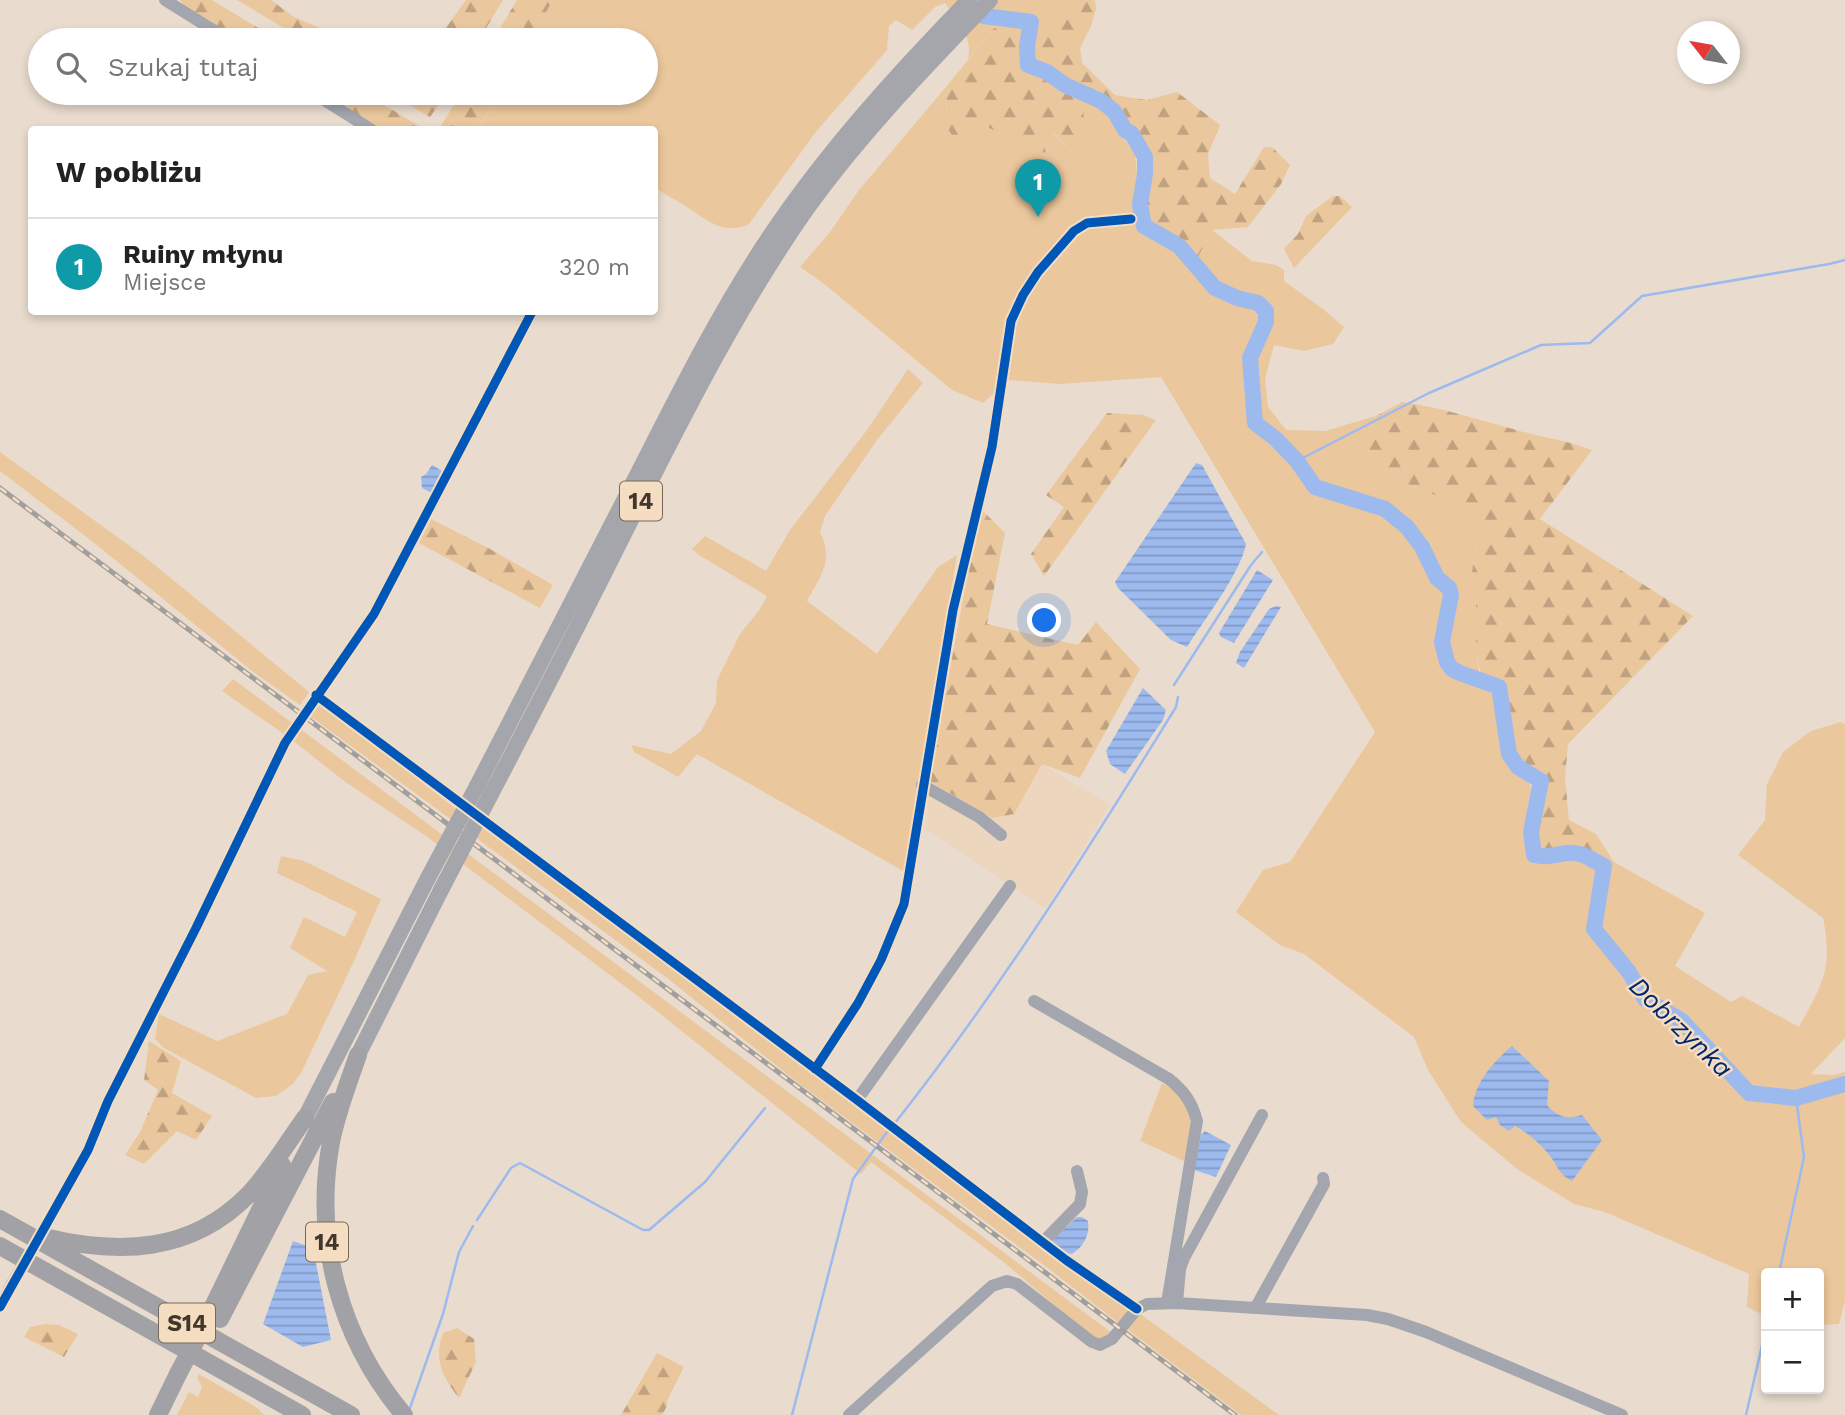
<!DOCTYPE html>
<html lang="pl">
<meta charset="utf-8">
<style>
body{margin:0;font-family:"Work Sans",sans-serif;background:#f6f6f6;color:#222}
.controls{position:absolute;right:21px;bottom:21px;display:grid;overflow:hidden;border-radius:7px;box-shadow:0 4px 10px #0003}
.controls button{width:63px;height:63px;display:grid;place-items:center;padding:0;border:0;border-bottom:2px solid #e0e0e0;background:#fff;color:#222;font:35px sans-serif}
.compass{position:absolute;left:1677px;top:21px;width:63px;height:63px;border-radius:50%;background:#fff;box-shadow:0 4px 10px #0003;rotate:301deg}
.you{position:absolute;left:1045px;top:621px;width:24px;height:24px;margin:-18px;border:5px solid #fff;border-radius:50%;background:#1a73e8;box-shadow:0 0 0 10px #1a73e833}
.badge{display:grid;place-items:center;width:46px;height:46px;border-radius:50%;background:#7c7165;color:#fff;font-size:23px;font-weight:700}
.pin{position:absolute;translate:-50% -58px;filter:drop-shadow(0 2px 4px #0008)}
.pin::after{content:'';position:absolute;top:37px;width:24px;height:21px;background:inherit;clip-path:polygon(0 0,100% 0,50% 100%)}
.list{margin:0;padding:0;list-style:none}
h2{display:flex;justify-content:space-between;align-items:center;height:91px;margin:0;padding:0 28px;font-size:30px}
h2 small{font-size:23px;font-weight:400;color:#767676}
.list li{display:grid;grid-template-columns:46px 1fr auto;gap:21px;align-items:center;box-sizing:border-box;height:98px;padding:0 28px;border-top:2px solid #e0e0e0}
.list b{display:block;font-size:26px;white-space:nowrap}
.list p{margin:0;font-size:23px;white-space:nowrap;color:#767676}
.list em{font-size:23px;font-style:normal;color:#767676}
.icon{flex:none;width:38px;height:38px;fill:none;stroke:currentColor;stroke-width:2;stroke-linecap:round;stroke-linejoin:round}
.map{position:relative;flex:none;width:1845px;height:1415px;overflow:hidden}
.search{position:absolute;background:#fff;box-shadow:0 4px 10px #0003;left:28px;top:28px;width:630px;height:77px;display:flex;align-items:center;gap:18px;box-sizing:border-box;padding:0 24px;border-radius:38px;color:#767676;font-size:26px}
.panel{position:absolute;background:#fff;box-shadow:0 4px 10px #0003;left:28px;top:126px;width:630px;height:189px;border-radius:7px}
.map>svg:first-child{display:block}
</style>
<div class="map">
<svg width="1845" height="1415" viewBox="0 0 1845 1415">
<defs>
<pattern id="forest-firs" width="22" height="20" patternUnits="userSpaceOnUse" patternTransform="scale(1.75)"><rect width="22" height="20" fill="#ebc79d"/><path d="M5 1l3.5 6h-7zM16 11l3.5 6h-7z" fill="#c0a280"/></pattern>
<pattern id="water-rules" width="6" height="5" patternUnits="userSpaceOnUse" patternTransform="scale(1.75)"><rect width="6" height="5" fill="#9dbaef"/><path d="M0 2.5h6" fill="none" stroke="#8298c2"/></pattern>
</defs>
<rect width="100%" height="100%" fill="#e9dcce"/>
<path fill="#ecd6be" d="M1042,764L1110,805L1046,909L926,830L929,781L1014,814Z"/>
<path fill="#ebc79d" d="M553,0H1067L1075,18L993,29L968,59C973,36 958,22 945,3L935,7L912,30L896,20L889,26L887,50L815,133L749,224C724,237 704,218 684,205C674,199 664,194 655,188L654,130H477L501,93H646V40H530Z
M946,87L947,128L963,151L983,125L1010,138L1026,175L1050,182L1044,140L1053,133L1071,151L1084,123L1082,99L1098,105L1108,115L1135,154L1137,174L1134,204L1137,224L1142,233L1177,252L1214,292L1258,309L1262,319L1247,358L1250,419L1254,428L1290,456L1321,494L1381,512L1395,523L1415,544L1430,575L1438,585L1446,590C1449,612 1435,632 1441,654C1447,681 1476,673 1490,691C1504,709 1495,734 1503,754C1508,767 1522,769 1528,781C1541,803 1520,832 1527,856C1541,867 1549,856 1564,857C1574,858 1587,863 1595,869L1614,862L1705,913L1675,966L1731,1002L1742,996L1799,1027C1823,983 1833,969 1823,918L1738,855L1765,820L1767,784L1783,752L1811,731L1841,722L1845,724V1038L1811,1074L1833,1075L1845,1072V1301L1839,1324L1819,1325V1273H1766V1316L1747,1307L1749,1274L1605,1212L1574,1204L1517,1169L1461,1122L1428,1070L1414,1037L1304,954L1280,945L1236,912L1263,870L1290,862L1375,732L1161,377L1060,384L1008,380L983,403L952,390L823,283L800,267L830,232L859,190Z
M1212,230L1252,261L1276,265L1284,270V281L1323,309L1344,327L1333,344L1304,351L1274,345L1265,379L1268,407L1286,430L1325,431L1376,416L1366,441L1373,467L1414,487L1462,506L1480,527L1472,571L1476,593V652L1480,676L1454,666L1447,654L1445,628L1452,605L1453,593L1451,586L1440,576L1424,544L1409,525L1387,506L1318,484L1280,437L1258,420L1253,366L1269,319L1268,309C1253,294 1231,297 1217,284C1210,277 1205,268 1199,260L1198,257Z
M908,369L923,383L877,440L825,516L820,532C834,561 821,575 807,601L877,654L938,567L957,555L905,872L697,754L678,777L634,752L631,745L671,754L701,731L716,703L717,680L740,634L760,609L767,596L699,555L692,549L705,536L766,571L790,530L867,430Z
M0,452L145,557L309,692L300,705L252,671L93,542L0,471Z
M233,679L1112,1333L1103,1341L1093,1338L1006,1264L871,1162L861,1174L639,997L426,836L344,781L291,739L222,691Z
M318,704L324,706L465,816L590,902L776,1047L892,1130L1126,1308L1128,1314L1120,1324L1049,1269L797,1082L667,978L310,716Z
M281,856L304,861L381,899L355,959L301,1073L293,1084L276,1096L256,1098L164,1048L155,1039L159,1014L217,1041L287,1014L308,975L327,971L290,948L304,917L345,937L357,912L277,873Z
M1162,1083C1199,1104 1192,1126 1186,1162L1140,1141Z
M1139,1313L1279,1415H1241L1127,1329Z
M199,1374L256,1407L264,1415H177L189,1392L198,1397L202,1387L197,1378Z"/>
<path fill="url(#forest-firs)" d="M180,0H212L278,40H237L187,9Z
M237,0H271L294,17L347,40H304Z
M466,0H503L479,40H437Z
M517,0H553L530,40H493Z
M1067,0H1095L1096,9L1091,26L1080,48L1082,63L1115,95L1147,100L1177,92L1220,125L1208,154L1210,178L1235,194L1264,147H1272L1290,165L1281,184L1248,227L1212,230L1195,263L1179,246L1144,226C1143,219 1141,211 1140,204C1140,189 1147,175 1145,160C1143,147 1132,137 1124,128C1109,109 1108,102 1083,94L1084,123L1072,152L1054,133L1044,140L1050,182L1026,175L1010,138L983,125L963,151L947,128L946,87L993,29L1036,13L1046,21L1075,18Z
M321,93H364L424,129H379Z
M388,93H447L430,117Z
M461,93H501L477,129H439Z
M1333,196H1340L1352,207L1294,268L1284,249L1298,234L1306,216Z
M1402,402C1440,407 1476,419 1513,429C1539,437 1566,440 1592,450L1540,519L1693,616L1568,744L1565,778L1569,820L1596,834L1614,862L1604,866L1570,852L1546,858L1534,855L1531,832L1541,781L1518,767L1509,754L1499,687L1482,680L1476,652V593L1472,571L1480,527L1462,506L1414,487L1373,467L1366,441L1376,416Z
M1107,413L1143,415L1156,420L1044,576L1031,554L1064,507L1046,495Z
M980,508L1005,533L987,624L1078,645L1096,622L1140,669L1080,778L1042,764L1014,814L992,818L929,781Z
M431,519L490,549L553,585L540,608L419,543Z
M149,1041L181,1061L172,1093L212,1116L196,1140L177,1131L144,1164L125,1155L140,1132L158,1090L144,1080Z
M45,1324L59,1325L78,1334L64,1357L24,1337L30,1327Z
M457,1328L474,1339L476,1362L459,1398C443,1377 433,1360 443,1333Z
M657,1353L684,1367L667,1401V1406L662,1415H621Z"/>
<path fill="url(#water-rules)" d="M1196,463L1202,465L1246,544C1240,574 1204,620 1187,647L1171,640L1118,588L1115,582Z
M432,465L444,472L432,493L422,488L421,477L426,474Z
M1257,570L1273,580L1234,643L1221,637L1219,633Z
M1276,606L1281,607L1244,668L1236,663L1240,652L1269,609Z
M1143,688L1166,710L1163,720L1125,774L1110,764L1106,751Z
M1512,1046L1549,1081L1547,1105C1558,1117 1566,1120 1582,1115L1602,1140L1572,1181C1559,1175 1558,1166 1550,1156C1541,1144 1528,1133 1515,1126L1509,1131L1500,1125L1496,1117L1487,1120L1473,1106C1474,1083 1496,1059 1512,1046Z
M1205,1131L1231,1145L1216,1177L1194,1170L1201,1135Z
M1077,1217H1082L1088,1221C1090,1235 1084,1246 1072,1254L1066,1253L1053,1243V1239Z
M293,1241L313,1248L331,1340L303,1347L263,1324Z"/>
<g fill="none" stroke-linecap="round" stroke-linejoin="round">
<path stroke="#9dbaef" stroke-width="2.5" d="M1297,461L1429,393L1541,345L1590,343L1642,296L1829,264L1845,260
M1174,685L1251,565L1262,552
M895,1123C999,991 1088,850 1176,707L1178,697
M477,1220L511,1168L520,1163L643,1230H649L705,1182L765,1108
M1779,1273L1804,1157L1796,1098
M410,1408L443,1314L459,1252L473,1226
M792,1415L853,1179L887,1132
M1746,1415L1766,1328"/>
<path stroke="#9dbaef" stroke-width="16" d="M975,0L984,16L1031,22L1027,46L1028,65L1047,72L1065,85L1101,101L1114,111L1125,130L1132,134L1145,157V174L1140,204L1144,226L1179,246L1215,288L1237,298L1258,303L1266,311V322L1250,358L1255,423L1276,439L1297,461L1315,487L1385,509L1407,527L1422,547L1437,578L1449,588L1451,595L1442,642L1447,662L1452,669L1460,673L1499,687L1509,754L1518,767L1541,781L1531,832L1534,855C1547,858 1554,855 1567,853C1581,851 1592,860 1604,866L1594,929L1629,972L1645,999L1682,1021L1749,1093L1796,1098L1845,1084"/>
<path stroke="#a3a6af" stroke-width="12" d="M165,0L229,40
M313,93L372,130
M316,695L857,1100L1066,1260L1137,1309
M922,785L979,817L1001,835
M1034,1001L1169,1079C1184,1091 1192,1102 1197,1121L1167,1303
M815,1069L858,1003L881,960L904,904L953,610L992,447L1011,321L1023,295L1038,272L1074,231L1087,223L1131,219
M857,1100L1010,886
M49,1220L88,1150L108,1101L196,928L285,743L374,614L532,312
M1043,1242L1080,1204L1082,1192L1077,1171
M1177,1303L1180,1269L1184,1258L1262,1115
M0,1307L12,1284
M1256,1307L1324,1184L1323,1178
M849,1415L992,1286L1007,1281L1017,1284L1092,1342L1100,1345L1112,1339L1137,1309L1147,1304L1177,1303L1367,1315L1388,1319L1426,1332L1622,1415"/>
<path stroke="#a5a6ac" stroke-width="16" d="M477,786C529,685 581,585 632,485C675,401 716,317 768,239C826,152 896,75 969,0
M490,796C541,699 590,602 639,504C690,403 741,303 806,210C860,134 926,67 990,0
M358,1055L442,888
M305,1118L428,878"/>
<path stroke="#a2a1a5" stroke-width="18" d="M358,1055C348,1084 337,1112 331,1142C313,1240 340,1339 404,1415
M0,1219L351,1415
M44,1237C119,1255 191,1253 248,1195C270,1172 287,1143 305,1118
M0,1246L302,1415
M210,1313L282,1165
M220,1319L333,1102
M158,1415L179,1372"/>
<g stroke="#a19f9e" stroke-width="5">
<path id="rail" d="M0,488L1235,1415"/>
</g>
<use href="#rail" stroke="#f5ddc2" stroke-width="2.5" stroke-dasharray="8" stroke-linecap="butt"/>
<path stroke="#a3a6af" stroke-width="12" d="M12,1284L49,1220"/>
<path stroke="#a5a6ac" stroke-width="16" d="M428,878L477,786
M442,888L490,796"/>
<path stroke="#a2a1a5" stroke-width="18" d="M179,1372L210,1314"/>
<g stroke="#f5ddc2" stroke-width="13">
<path id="cycleway" d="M316,695L857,1100L1066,1260L1137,1309
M815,1069L858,1003L881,960L904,904L953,610L992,447L1011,321L1023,295L1038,272L1074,231L1087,223L1131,219
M0,1307L88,1150L108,1101L196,928L285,743L374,614L532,312"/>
</g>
<use href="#cycleway" stroke="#0057b8" stroke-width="9"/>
</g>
<g text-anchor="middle" stroke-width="5" stroke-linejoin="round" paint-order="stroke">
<g fill="#f5ddc2" stroke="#776959" stroke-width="2">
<rect x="620" y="481.5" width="42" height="39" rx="5"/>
<rect x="306" y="1222.5" width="42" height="39" rx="5"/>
<rect x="159" y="1303.5" width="56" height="39" rx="5"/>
</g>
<g font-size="23" font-weight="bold" fill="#41372c">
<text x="641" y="509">14</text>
<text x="327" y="1250">14</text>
<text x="187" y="1331">S14</text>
</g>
<g font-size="26" font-style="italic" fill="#00276b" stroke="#f5ddc2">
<text transform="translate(1681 1027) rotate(44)" y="9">Dobrzynka</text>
</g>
</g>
</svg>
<div class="controls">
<button>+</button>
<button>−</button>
</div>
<svg class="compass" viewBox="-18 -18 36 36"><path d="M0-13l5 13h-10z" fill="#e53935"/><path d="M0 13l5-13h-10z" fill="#767676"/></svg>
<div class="you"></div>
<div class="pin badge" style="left:1038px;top:217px;background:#0f9aa8">1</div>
<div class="search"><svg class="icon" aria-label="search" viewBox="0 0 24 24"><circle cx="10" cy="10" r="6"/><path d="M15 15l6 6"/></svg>Szukaj tutaj</div>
<section class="panel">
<h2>W pobliżu<small></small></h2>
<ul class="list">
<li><span class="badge" style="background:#0f9aa8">1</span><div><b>Ruiny młynu</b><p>Miejsce</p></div><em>320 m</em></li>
</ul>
</section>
</div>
